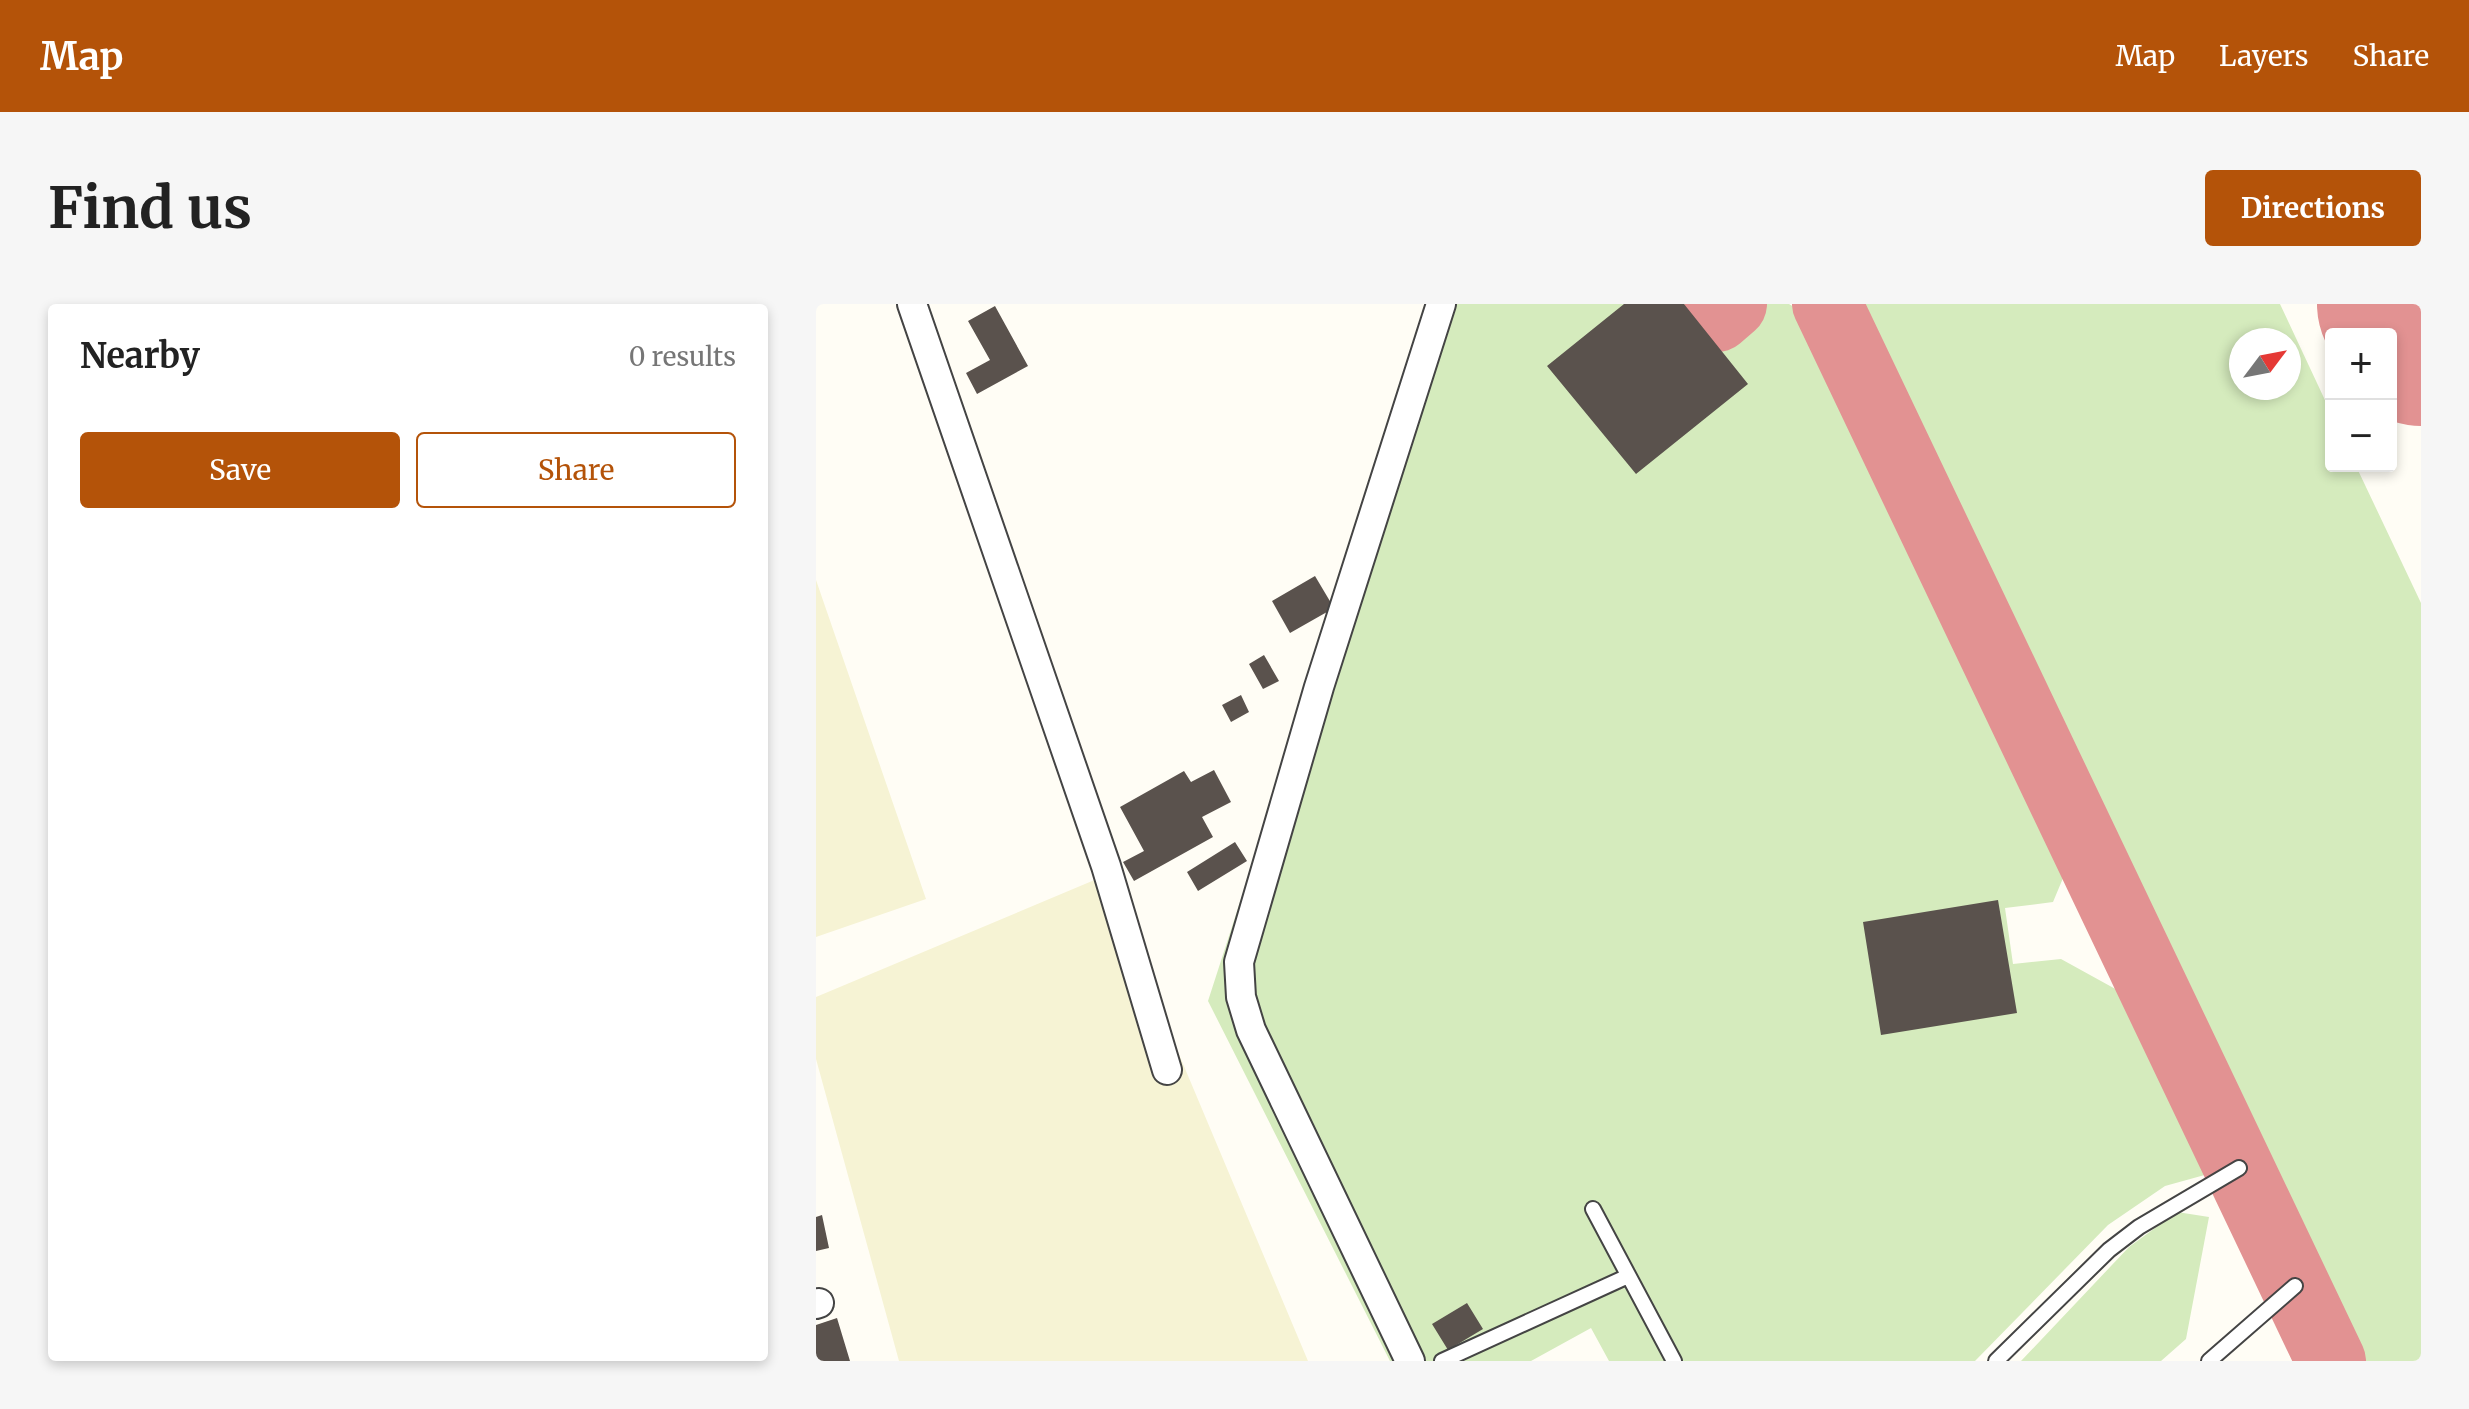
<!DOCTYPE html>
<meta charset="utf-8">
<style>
body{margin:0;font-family:Merriweather,serif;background:#f6f6f6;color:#222}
.controls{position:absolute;right:24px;top:24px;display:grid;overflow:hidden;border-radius:8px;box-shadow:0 4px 12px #0003}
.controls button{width:72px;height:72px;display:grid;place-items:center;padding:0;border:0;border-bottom:2px solid #e0e0e0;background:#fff;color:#222;font:40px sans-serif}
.compass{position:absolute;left:1413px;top:24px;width:72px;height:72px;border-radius:50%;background:#fff;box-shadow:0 4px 12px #0003;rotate:58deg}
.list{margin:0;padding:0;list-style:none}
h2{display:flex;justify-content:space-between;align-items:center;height:104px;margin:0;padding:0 32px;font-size:34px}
h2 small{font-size:26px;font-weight:400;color:#767676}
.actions{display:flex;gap:16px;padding:24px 32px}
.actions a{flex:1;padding:18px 0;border:2px solid #b45309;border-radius:8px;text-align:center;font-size:28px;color:#b45309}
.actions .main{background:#b45309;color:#fff}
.map{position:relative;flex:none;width:1605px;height:1057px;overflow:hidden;border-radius:8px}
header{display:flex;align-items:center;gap:48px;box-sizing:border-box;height:112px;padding:0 40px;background:#b45309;color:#fff}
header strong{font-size:38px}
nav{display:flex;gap:44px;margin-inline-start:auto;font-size:28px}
.intro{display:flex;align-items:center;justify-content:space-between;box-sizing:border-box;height:192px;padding:0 48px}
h1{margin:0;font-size:56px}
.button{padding:20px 36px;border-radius:8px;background:#b45309;color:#fff;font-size:28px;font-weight:700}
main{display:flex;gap:48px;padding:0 48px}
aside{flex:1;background:#fff;border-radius:8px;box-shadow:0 4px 12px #0003}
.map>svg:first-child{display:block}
</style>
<header>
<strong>Map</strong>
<nav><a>Map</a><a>Layers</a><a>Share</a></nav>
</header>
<div class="intro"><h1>Find us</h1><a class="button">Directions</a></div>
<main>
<aside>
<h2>Nearby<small>0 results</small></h2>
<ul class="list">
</ul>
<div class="actions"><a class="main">Save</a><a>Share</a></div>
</aside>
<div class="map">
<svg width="1605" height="1057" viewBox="0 0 1605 1057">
<rect width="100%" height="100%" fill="#fffdf5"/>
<path fill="#f6f3d4" d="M0,276L110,595L0,633Z
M288,572L492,1057H83L0,755V693Z"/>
<path fill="#d5ebbd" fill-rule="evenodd" d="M617,0H973L999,16L1255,555L1237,598L1189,604L1197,660L1245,655L1323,698L1403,867L1349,882L1292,921L1159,1057H793L775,1024L715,1057H574L392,697Z
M1038,0H1464L1515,109V162H1540L1605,299V1057H1545ZM1473,36V84H1425V36Z
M1361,908L1393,913L1370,1035L1345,1057H1205L1313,943Z"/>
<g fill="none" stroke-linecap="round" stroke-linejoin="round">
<path stroke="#e29292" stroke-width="70" d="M1011,0L1515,1057
M901,13L916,0"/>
<path stroke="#e29292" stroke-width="176" d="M1589,0L1605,34"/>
</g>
<path fill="#5a524d" d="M808,0H868L932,80L820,170L731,62Z
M179,2L212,62L161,90L150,69L174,56L152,17Z
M499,272L518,304L474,329L456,297Z
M448,351L463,377L447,385L433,360Z
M425,391L433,408L415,418L406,401Z
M398,466L415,498L386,513L397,533L318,577L307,558L328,547L304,503L368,467L375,478Z
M419,538L431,557L382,587L371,568Z
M1182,596L1201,709L1065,731L1047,618Z
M6,911L13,944L0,947V913Z
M651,999L667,1025L632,1046L616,1020Z
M21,1014L34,1057H0V1021Z"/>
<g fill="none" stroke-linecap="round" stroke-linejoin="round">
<g stroke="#444" stroke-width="18">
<path id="service" d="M777,905L858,1057
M626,1057L810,973
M1180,1057L1293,946L1323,923L1423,864
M1393,1057L1479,982"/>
</g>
<g stroke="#444" stroke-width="32">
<path id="minor" d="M96,0L290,562L351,766
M0,1000L3,999
M594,1057L435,726L425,693L423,658L503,383L625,0"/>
</g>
<use href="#service" stroke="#fff" stroke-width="14"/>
<use href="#minor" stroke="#fff" stroke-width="28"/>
</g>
</svg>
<div class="controls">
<button>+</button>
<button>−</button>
</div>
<svg class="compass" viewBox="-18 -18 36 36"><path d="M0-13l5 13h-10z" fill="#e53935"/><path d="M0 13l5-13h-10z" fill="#767676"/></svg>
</div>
</main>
